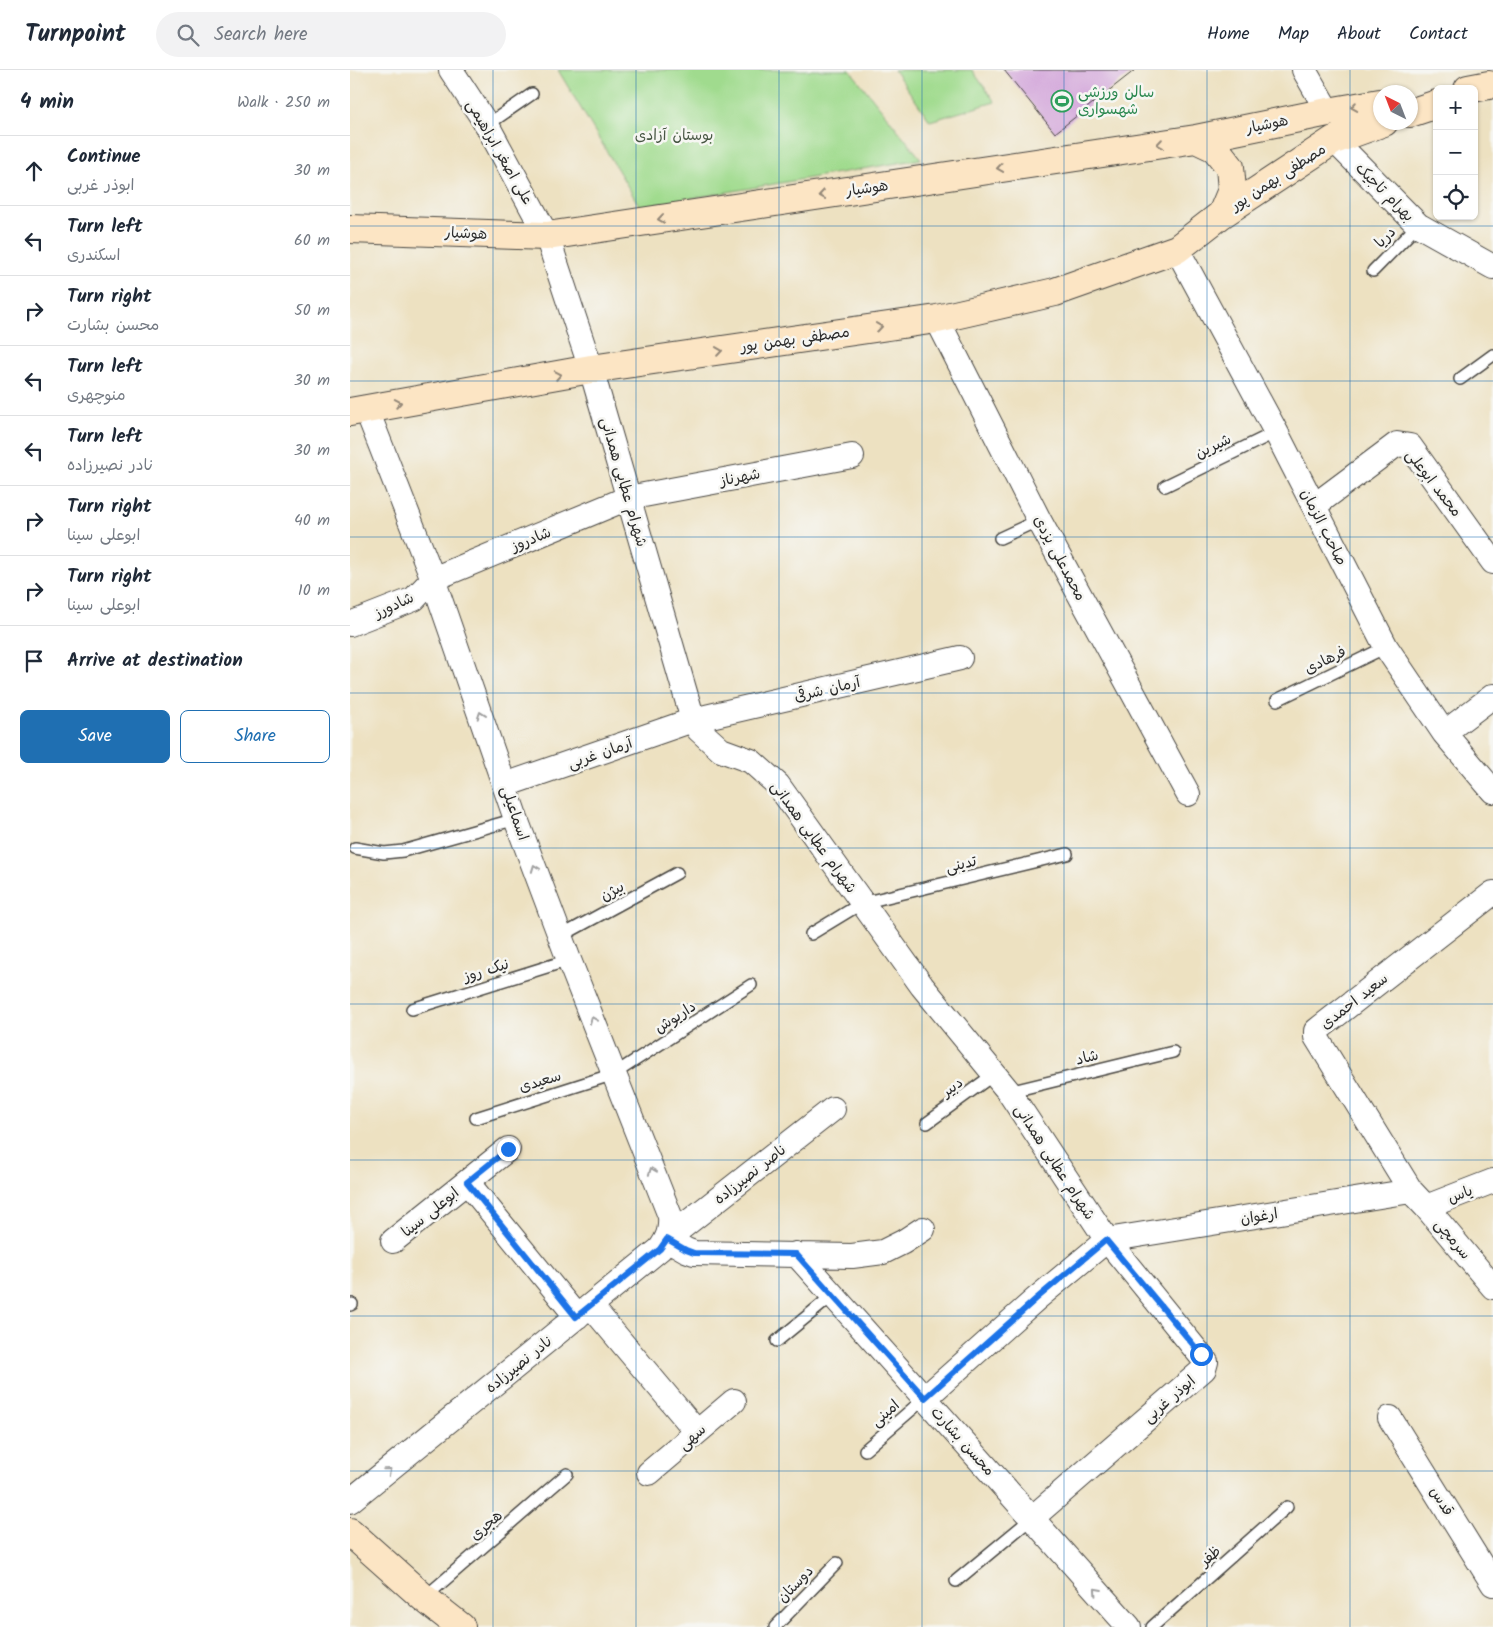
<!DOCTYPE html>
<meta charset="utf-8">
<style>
body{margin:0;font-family:Kalam,"Playpen Sans Arabic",sans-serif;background:#f2f2f3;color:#1f2937}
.controls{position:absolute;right:15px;top:15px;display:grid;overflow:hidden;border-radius:8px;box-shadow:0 1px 4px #0004}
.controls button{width:45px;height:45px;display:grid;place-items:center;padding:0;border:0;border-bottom:1px solid #e0e1e3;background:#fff;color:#1f2937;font:25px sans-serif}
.compass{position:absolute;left:1023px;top:15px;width:45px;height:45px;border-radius:50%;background:#fff;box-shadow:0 1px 4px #0004;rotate:318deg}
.stop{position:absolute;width:15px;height:15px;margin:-11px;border:4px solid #1a73e8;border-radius:50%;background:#fff}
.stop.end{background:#1a73e8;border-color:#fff;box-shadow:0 1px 5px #0008}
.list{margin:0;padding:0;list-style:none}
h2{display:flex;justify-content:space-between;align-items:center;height:65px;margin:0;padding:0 20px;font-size:21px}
h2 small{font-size:16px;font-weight:400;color:#747a83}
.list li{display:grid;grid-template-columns:32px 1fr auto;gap:15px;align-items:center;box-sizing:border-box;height:70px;padding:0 20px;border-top:1px solid #e0e1e3}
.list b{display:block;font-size:19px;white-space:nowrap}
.list p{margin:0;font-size:16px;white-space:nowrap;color:#747a83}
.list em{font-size:16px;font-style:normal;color:#747a83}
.actions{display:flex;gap:10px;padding:15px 20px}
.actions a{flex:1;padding:11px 0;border:1px solid #1f6fb2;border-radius:8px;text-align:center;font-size:18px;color:#1f6fb2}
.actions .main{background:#1f6fb2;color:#fff}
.icon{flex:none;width:28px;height:28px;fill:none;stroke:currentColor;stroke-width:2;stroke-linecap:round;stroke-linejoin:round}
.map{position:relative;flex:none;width:1143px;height:1557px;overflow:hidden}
header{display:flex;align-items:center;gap:30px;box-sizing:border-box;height:70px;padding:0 25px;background:#fff;border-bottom:1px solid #e0e1e3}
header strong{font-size:24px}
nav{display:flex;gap:28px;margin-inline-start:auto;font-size:18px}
.search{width:350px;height:45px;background:#f2f2f3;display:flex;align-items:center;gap:12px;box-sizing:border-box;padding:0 18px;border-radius:28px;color:#747a83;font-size:19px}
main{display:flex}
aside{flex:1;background:#fff}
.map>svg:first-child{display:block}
</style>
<header>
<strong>Turnpoint</strong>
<div class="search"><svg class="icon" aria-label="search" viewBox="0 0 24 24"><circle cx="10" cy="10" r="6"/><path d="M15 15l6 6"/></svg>Search here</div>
<nav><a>Home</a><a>Map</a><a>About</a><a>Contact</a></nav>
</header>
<main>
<aside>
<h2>4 min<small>Walk · 250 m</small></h2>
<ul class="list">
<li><svg class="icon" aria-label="ahead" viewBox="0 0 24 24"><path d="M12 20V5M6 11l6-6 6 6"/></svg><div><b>Continue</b><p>ابوذر غربی</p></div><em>30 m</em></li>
<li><svg class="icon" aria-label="left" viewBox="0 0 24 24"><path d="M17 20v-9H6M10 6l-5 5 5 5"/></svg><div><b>Turn left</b><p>اسکندری</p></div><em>60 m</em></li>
<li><svg class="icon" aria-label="right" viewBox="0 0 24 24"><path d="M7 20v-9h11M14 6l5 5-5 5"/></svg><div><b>Turn right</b><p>محسن بشارت</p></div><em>50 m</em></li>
<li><svg class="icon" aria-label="left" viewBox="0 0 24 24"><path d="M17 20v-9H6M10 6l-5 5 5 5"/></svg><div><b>Turn left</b><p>منوچهری</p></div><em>30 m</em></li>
<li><svg class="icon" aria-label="left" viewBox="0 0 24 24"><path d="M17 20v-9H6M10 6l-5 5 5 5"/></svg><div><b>Turn left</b><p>نادر نصیرزاده</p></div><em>30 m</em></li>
<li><svg class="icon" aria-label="right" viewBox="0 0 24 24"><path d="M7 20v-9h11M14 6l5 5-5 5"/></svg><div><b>Turn right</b><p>ابوعلی سینا</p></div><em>40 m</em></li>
<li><svg class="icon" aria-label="right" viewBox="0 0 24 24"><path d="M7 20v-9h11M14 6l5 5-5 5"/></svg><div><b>Turn right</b><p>ابوعلی سینا</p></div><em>10 m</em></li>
<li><svg class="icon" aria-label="arrive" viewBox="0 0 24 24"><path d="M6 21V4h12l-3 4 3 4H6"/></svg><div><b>Arrive at destination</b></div></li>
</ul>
<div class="actions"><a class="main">Save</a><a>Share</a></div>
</aside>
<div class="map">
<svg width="1143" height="1557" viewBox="0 0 1143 1557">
<rect width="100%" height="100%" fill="#f6f6f2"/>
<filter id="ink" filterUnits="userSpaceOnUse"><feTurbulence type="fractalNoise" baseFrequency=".02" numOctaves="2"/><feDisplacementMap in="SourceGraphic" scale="10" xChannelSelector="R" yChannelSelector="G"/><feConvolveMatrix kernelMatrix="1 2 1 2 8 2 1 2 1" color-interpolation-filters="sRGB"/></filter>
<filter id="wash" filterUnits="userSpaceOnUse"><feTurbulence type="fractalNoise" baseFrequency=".0096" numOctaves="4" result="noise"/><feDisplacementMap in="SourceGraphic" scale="20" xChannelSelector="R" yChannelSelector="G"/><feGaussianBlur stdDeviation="1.12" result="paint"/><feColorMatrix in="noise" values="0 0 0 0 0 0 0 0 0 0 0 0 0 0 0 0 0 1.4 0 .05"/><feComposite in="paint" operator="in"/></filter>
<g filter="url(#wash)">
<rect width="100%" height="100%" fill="#ede1c1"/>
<path fill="#a0db8e" stroke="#66835c" d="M208,0H500L571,89L290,137Z
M544,0H622L645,32L580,51Z"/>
<g id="blocks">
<path fill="#d1a3d9" d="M654,0H785L705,63Z"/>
</g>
</g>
<g filter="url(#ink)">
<use href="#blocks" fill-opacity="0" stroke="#484642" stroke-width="1"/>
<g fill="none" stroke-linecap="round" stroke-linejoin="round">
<g stroke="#484642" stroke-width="14">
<path id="service" d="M137,55L182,24
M1023,201L1068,155
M1110,309L1143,285
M815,416L926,362
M650,468L689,450
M927,630L1036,577
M5,778L34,783L53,781L166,749
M461,864L512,833L717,784
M211,866L327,803
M62,939L219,890
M659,1022L823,982
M126,1048L264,1004L401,915
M577,1053L643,1005
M0,1235L2,1234
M427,1271L483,1225
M515,1380L575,1328
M606,1511L682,1448
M74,1528L217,1404
M425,1557L487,1493
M802,1557L937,1437"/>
</g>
<g stroke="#484642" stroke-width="26">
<path id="minor" d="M101,0L137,55L197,166L241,299L343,650L349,660L371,680L401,691L428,715L572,916L659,1022L757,1170L856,1292L854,1299L682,1448
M954,0L978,42
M984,70L1068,155L1143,197
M827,179L926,362L1036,577L1094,663L1143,721
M587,249L689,450L838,724
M964,436L1047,374L1060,376L1143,492
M0,554L64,529L83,509L278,428L502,386
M1094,663L1143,626
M155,715L343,650L610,588
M1143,823L971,957L966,961V967L1061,1121L1076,1137L1143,1217
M483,1039L317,1169L336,1180L344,1183L502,1186L533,1182L553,1172L573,1159
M117,1112L227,1247
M1076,1137L1143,1111
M757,1170L1061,1121
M43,1171L158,1079
M446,1184L779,1557
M241,1236L347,1362
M575,1328L686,1229L757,1170
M1040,1348L1143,1514
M299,1403L384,1331
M0,1431L310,1179C318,1168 321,1160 320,1146L219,890L166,749L83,509L16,338"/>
</g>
<g stroke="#484642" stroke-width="30">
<path id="secondary" d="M1118,19L1139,15
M1060,43L1087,34
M846,69L865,78L880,97L882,120L872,144
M0,159L197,166L846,69L978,42L1030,33
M0,342L241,299L587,249L705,222L827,179L872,144L984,70L1034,52
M0,1462L74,1528L111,1557"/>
</g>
<use href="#service" stroke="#fff" stroke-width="11"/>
<use href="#minor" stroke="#fff" stroke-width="24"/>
<use href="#secondary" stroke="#fce5c4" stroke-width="28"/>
</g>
<defs><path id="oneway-chevron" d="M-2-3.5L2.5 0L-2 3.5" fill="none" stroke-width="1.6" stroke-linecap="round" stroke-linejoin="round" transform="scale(1.25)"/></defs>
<g stroke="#948878">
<use href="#oneway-chevron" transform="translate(1004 37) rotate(171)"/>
<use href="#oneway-chevron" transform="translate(810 74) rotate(172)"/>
<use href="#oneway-chevron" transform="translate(650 98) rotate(172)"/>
<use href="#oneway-chevron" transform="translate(472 125) rotate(172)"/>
<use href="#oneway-chevron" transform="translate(311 149) rotate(172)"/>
<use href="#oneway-chevron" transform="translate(529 257) rotate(-8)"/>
<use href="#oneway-chevron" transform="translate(369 281) rotate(-8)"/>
<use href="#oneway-chevron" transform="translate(208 305) rotate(-10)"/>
<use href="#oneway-chevron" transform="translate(48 333) rotate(-10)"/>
</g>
<g stroke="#a0a0a0">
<use href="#oneway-chevron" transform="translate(131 645) rotate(-109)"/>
<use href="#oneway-chevron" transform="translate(185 798) rotate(-111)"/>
<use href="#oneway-chevron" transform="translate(243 950) rotate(-112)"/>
<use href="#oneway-chevron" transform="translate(302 1101) rotate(-111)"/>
<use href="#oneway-chevron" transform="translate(38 1401) rotate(-39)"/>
<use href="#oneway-chevron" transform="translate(747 1521) rotate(-132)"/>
</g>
</g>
<g fill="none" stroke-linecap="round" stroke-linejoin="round" filter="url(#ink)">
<path stroke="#1a73e8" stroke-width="6" d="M158,1079L117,1112L226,1247L310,1179L317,1169L336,1180L344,1183L446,1184L575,1328L686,1229L756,1170L851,1284"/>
</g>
<path fill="none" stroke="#1f6fb2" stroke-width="1" stroke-opacity="0.55" d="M143,0V1557M286,0V1557M429,0V1557M572,0V1557M714,0V1557M857,0V1557M1000,0V1557M0,156H1143M0,311H1143M0,467H1143M0,623H1143M0,778H1143M0,934H1143M0,1090H1143M0,1246H1143M0,1401H1143"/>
<defs>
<g id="stadium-ring" transform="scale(1.125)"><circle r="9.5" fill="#f6f6f2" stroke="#2e9e5b" stroke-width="1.5"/><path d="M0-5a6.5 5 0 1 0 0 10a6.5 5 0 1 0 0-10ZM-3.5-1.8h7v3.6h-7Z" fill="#2e9e5b"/></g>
</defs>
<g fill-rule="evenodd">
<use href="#stadium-ring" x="712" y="31"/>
</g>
<g text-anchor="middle" stroke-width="5" stroke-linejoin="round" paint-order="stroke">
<g font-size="15" fill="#27864d" stroke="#f6f6f2" text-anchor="start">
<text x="728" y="27">سالن ورزشی<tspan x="728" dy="17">شهسواری</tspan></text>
</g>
<g font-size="15" fill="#2b2b2b" stroke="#f6f6f2">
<text transform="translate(917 54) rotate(-12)" y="5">هوشیار</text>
<text transform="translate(150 82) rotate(60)" y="5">علی اصغر ابراهیمی</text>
<text transform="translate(928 107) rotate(-33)" y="5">مصطفی بهمن پور</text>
<text transform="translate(517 118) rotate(-8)" y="5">هوشیار</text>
<text transform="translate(1035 122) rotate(45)" y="5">بهرام تاجیک</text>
<text transform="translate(116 163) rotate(2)" y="5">هوشیار</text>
<text transform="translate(1035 167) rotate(-45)" y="5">دریا</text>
<text transform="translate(445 269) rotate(-8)" y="5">مصطفی بهمن پور</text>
<text transform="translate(863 376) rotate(-26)" y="5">شیرین</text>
<text transform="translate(390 407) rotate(-11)" y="5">شهرناز</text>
<text transform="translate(274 412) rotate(74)" y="5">شهرام عطایی همدانی</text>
<text transform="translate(1084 413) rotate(52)" y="5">محمد ابوعلی</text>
<text transform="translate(974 457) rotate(63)" y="5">صاحب الزمان</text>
<text transform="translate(181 469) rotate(-22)" y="5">شادروز</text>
<text transform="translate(710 488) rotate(62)" y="5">محمدعلی یزدی</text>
<text transform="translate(44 535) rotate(-25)" y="5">شادورز</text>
<text transform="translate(975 590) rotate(-26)" y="5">فرهادی</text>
<text transform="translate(477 619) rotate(-13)" y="5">آرمان شرقی</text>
<text transform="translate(250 683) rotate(-19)" y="5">آرمان غربی</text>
<text transform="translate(165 743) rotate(71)" y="5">اسماعیلی</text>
<text transform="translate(464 767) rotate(54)" y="5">شهرام عطایی همدانی</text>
<text transform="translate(611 794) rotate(-13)" y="5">تدینی</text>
<text transform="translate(262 821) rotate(-29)" y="5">بیژن</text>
<text transform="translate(136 900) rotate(-17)" y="5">نیک روز</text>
<text transform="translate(1004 931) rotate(-38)" y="5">سعید احمدی</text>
<text transform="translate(325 947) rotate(-33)" y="5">داریوش</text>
<text transform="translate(737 987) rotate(-14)" y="5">شاد</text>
<text transform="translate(190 1011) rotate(-17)" y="5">سعیدی</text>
<text transform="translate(602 1017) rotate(-36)" y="5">دبیر</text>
<text transform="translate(705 1092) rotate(57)" y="5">شهرام عطایی همدانی</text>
<text transform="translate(400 1104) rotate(-38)" y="5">ناصر نصیرزاده</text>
<text transform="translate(1110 1124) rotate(-21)" y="5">یاس</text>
<text transform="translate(80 1142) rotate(-39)" y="5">ابوعلی سینا</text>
<text transform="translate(909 1146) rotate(-9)" y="5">ارغوان</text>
<text transform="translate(1103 1169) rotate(50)" y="5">سرمچی</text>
<text transform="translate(169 1294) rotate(-39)" y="5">نادر نصیرزاده</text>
<text transform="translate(819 1329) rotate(-41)" y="5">ابوذر غربی</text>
<text transform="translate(535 1343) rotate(-41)" y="5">امینی</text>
<text transform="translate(342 1367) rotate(-41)" y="5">سهی</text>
<text transform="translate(613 1371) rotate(48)" y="5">محسن بشارت</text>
<text transform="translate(1092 1431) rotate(58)" y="5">قدس</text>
<text transform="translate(136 1455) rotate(-41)" y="5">هجری</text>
<text transform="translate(860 1486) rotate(-41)" y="5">ظفر</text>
<text transform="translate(445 1514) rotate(-46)" y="5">دوستان</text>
</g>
<g font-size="15" fill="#485744" stroke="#f6f6f2">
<text x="324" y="70">بوستان آزادی</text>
</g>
</g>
</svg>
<div class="controls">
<button>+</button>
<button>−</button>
<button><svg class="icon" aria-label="locate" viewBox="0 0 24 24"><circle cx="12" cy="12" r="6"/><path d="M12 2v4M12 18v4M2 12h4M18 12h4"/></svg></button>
</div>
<svg class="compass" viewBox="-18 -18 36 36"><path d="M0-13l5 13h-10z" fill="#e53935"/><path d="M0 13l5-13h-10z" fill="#747a83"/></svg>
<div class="stop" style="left:851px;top:1284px"></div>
<div class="stop end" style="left:158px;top:1079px"></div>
</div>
</main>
